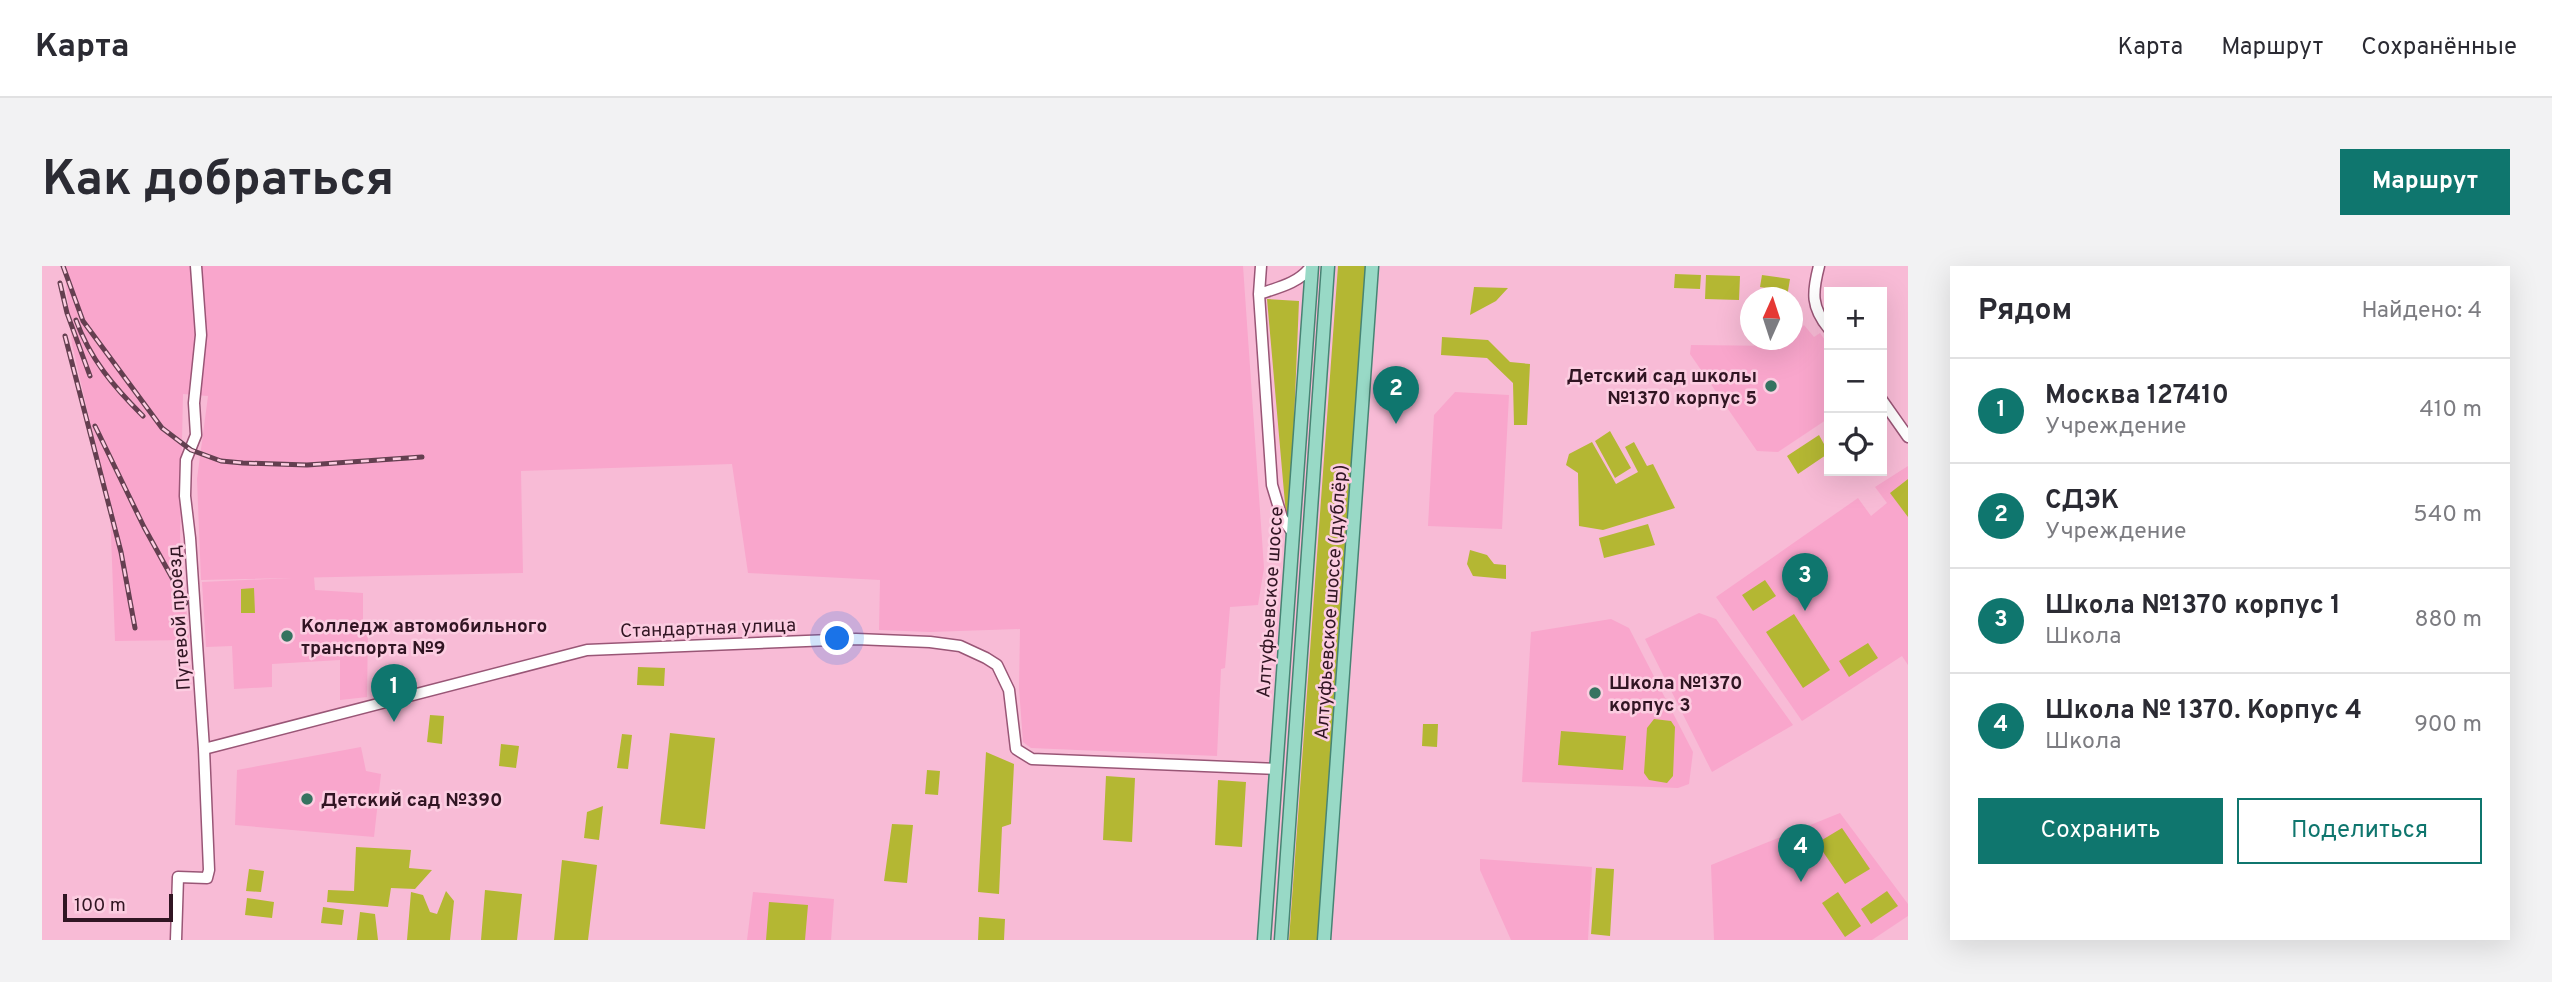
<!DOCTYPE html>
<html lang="ru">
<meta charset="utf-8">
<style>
body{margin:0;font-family:Overpass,sans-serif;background:#f2f2f3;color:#2b2b33}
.controls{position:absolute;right:21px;top:21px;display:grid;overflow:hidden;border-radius:0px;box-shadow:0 7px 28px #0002}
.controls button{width:63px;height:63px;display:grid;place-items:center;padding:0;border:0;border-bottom:2px solid #e1e1e2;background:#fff;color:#2b2b33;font:35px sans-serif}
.compass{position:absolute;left:1698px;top:21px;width:63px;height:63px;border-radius:50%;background:#fff;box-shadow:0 7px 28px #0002;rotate:3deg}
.scale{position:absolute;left:21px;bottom:18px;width:110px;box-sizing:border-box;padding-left:7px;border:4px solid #311523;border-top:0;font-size:19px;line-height:24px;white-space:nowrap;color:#311523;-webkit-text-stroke:5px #fccde1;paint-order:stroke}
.you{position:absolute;left:796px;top:373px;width:24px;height:24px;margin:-18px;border:5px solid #fff;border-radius:50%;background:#1a73e8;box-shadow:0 0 0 10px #1a73e833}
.badge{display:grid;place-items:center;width:46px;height:46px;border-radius:50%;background:#0f766e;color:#fff;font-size:23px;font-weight:700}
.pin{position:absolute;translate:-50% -58px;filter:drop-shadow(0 2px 4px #0008)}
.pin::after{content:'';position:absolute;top:37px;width:24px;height:21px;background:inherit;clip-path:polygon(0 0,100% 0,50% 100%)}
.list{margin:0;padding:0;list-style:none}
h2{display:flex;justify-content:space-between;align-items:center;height:91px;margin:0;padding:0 28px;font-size:30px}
h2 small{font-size:23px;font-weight:400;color:#7c7c81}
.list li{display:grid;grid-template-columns:46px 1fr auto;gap:21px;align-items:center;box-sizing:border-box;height:105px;padding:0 28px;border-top:2px solid #e1e1e2}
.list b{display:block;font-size:26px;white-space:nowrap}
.list p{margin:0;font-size:23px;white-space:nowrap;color:#7c7c81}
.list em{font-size:23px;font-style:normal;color:#7c7c81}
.actions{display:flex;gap:14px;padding:21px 28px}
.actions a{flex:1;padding:16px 0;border:2px solid #0f766e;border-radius:0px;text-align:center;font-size:24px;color:#0f766e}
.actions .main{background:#0f766e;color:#fff}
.icon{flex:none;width:38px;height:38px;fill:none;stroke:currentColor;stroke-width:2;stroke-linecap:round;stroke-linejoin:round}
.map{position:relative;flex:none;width:1866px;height:674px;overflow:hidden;border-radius:0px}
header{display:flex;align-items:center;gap:42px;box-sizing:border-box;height:98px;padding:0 35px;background:#fff;border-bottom:2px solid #e1e1e2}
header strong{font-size:33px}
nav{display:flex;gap:38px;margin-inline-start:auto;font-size:24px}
.intro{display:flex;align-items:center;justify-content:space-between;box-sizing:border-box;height:168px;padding:0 42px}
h1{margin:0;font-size:49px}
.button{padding:18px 32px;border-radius:0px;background:#0f766e;color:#fff;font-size:24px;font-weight:700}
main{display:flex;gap:42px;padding:0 42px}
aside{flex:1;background:#fff;border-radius:0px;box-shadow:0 7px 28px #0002}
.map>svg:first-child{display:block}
</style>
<header>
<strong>Карта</strong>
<nav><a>Карта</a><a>Маршрут</a><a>Сохранённые</a></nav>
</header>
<div class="intro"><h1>Как добраться</h1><a class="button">Маршрут</a></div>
<main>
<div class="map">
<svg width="1866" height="674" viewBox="0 0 1866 674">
<rect width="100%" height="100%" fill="#f8bbd6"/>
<path fill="#f9a6cc" d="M22,0H1201L1222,302L1216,339L1188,341L1183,402L1179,403L1175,490L989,482L981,476L977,422L978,363L888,366L837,364L838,314L706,307L690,198L479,205L481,307L159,314L155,213L166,130L141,128L138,272L147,374L73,375L68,243L30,78Z
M1762,59L1772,71L1778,67L1787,80V152L1736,186L1715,185L1648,88L1649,79L1739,80L1746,74H1750L1751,70Z
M1413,126L1467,129L1460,263L1386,260L1392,149Z
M1866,200V399L1860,390L1760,455L1674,331L1816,232L1829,250L1845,237L1833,221Z
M272,311L273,324L321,327V357L326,360L325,431L298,434V394L230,398V421L192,423L190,380L164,381L160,316Z
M1657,347L1674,353L1751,459L1670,506L1603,373Z
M1569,353L1587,362L1651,486L1647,518L1636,522L1480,516L1489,366Z
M319,481L324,505L339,508L332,571L193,559L195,504Z
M1798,547L1866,638V650L1830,674H1672L1669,599Z
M1438,593L1550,601L1546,674H1469L1438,604Z
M711,626L792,633L789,674H705Z"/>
<path fill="#b4b733" d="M1296,0H1325L1320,70L1276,674H1247Z
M1633,8L1659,9L1658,23L1632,22Z
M1664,9L1698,10L1697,34L1663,33Z
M1720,9L1748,13L1745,31H1730L1731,23L1718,21Z
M1432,21L1466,22L1454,35L1428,49Z
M1225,33L1257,35L1248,252L1244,249Z
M1400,71L1446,74L1468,96L1488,98L1485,159H1472L1471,117L1445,92L1399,89Z
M1568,165L1589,202L1573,212L1553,175Z
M1777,169L1787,187L1756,208L1745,190Z
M1550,176L1574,218L1596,206L1583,181L1592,176L1605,200L1611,198L1633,242L1561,264L1537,260L1536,207L1524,199L1527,188Z
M1866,213V251L1848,227Z
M1606,258L1613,279L1562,292L1557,272Z
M1428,284L1445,289L1452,298L1464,299V313L1431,310L1425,298Z
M1723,314L1734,330L1711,345L1700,329Z
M212,322L213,347H199V323Z
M1752,348L1788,404L1761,422L1724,366Z
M1826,377L1836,392L1807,411L1797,395Z
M596,401L623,402L622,420L595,419Z
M388,449L402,450L400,478L385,476Z
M1612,453L1629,455L1633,461L1631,510L1625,517L1607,514L1602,507L1605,462Z
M1381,458H1396L1395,481L1380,480Z
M1519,465L1584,470L1581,504L1516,499Z
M628,467L673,472L663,563L618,558Z
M580,468L590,469L586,503L575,502Z
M459,478L477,480L474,502L457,500Z
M944,486L972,498L969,558L960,561L957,628L936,626Z
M885,504L898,505L896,529L883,528Z
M1064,510L1093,512L1090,576L1061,574Z
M1176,514L1204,516L1200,581L1173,579Z
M561,540L557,574L542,572L545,546Z
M850,558L871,559L865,617L842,615Z
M1800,562L1828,603L1803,618L1775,577Z
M314,581L369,584L367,602L390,604L373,623L349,622L346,641L285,636L286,624L312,625Z
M520,594L555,599L546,674H512Z
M1554,602L1572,603L1568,670L1549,668Z
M207,603L222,605L219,626L204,625Z
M443,624L480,628L475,674H439Z
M404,625L412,635L408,674H365L369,626L381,629L388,646L395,648Z
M1845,625L1856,640L1829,658L1819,643Z
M1796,626L1819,660L1803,671L1780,637Z
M205,632L232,636L230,652L203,649Z
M727,636L766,639L763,674H724Z
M281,641L302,644L300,659L279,657Z
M318,646L333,648L336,674H315Z
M937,651L963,653L962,674H936Z"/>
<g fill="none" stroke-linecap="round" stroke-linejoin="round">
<g stroke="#995676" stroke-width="13">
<path id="minor" d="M1219,0L1217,28L1230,219L1240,252L1251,267
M1777,0C1770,27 1769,41 1787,63
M1217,28C1235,22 1258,17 1269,0
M1840,134L1866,171
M162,483L545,384L814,373L888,376L918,380L944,392L955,399L967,424L974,483L990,493L1234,503
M134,674L136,611L165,612L167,604L162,483L148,272L143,230L144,194L154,169L152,137L159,69L154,0"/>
</g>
<g stroke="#478474" stroke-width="15">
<path id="major" d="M1222,674L1270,0
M1239,674L1286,0
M1282,674L1330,0"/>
</g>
<use href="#minor" stroke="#fff" stroke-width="10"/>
<use href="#major" stroke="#98d9c6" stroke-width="12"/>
<g stroke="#643f50" stroke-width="5">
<path id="rail" d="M21,0L41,55L120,162L149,184L179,195L201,197L265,199L380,191
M18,17L25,47L48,110
M34,54C48,93 72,121 101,150
M23,70L79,286L93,362
M53,160L102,261L144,337"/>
</g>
<use href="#rail" stroke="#fccde1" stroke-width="2.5" stroke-dasharray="8" stroke-linecap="butt"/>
</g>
<g fill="#357360" stroke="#fccde1" stroke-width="2.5">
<circle cx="1729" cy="120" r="7"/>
<circle cx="245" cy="370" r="7"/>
<circle cx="1553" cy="427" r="7"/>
<circle cx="265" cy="533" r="7"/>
</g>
<g text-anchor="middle" stroke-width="5" stroke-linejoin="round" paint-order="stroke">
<g font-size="19" font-weight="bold" fill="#311523" stroke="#fccde1" text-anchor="start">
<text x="1715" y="116" text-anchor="end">Детский сад школы<tspan x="1715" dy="22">№1370 корпус 5</tspan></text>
<text x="259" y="366">Колледж автомобильного<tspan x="259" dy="22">транспорта №9</tspan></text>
<text x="1567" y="423">Школа №1370<tspan x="1567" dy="22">корпус 3</tspan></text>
<text x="279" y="540">Детский сад №390</text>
</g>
<g font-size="19" fill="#311523" stroke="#fccde1">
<text transform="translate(1227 336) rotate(-86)" y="7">Алтуфьевское шоссе</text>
<text transform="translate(1288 336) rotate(-86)" y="7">Алтуфьевское шоссе (дублёр)</text>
<text transform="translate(136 352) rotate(-94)" y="7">Путевой проезд</text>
<text transform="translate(666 361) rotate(-2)" y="7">Стандартная улица</text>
</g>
</g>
</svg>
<div class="controls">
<button>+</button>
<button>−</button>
<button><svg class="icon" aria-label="locate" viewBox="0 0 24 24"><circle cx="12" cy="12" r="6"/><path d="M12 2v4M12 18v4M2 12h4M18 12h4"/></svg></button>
</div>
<svg class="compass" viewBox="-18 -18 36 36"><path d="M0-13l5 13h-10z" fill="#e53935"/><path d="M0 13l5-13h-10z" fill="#7c7c81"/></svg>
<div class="scale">100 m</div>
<div class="you"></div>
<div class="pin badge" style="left:352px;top:456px">1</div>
<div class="pin badge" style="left:1354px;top:158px">2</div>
<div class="pin badge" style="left:1763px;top:345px">3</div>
<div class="pin badge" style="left:1759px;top:616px">4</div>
</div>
<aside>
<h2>Рядом<small>Найдено: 4</small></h2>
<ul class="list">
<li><span class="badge">1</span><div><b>Москва 127410</b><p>Учреждение</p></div><em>410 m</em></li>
<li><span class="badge">2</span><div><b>СДЭК</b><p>Учреждение</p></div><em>540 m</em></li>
<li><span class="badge">3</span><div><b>Школа №1370 корпус 1</b><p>Школа</p></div><em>880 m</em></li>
<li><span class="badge">4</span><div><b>Школа № 1370. Корпус 4</b><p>Школа</p></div><em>900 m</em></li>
</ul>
<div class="actions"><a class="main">Сохранить</a><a>Поделиться</a></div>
</aside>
</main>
